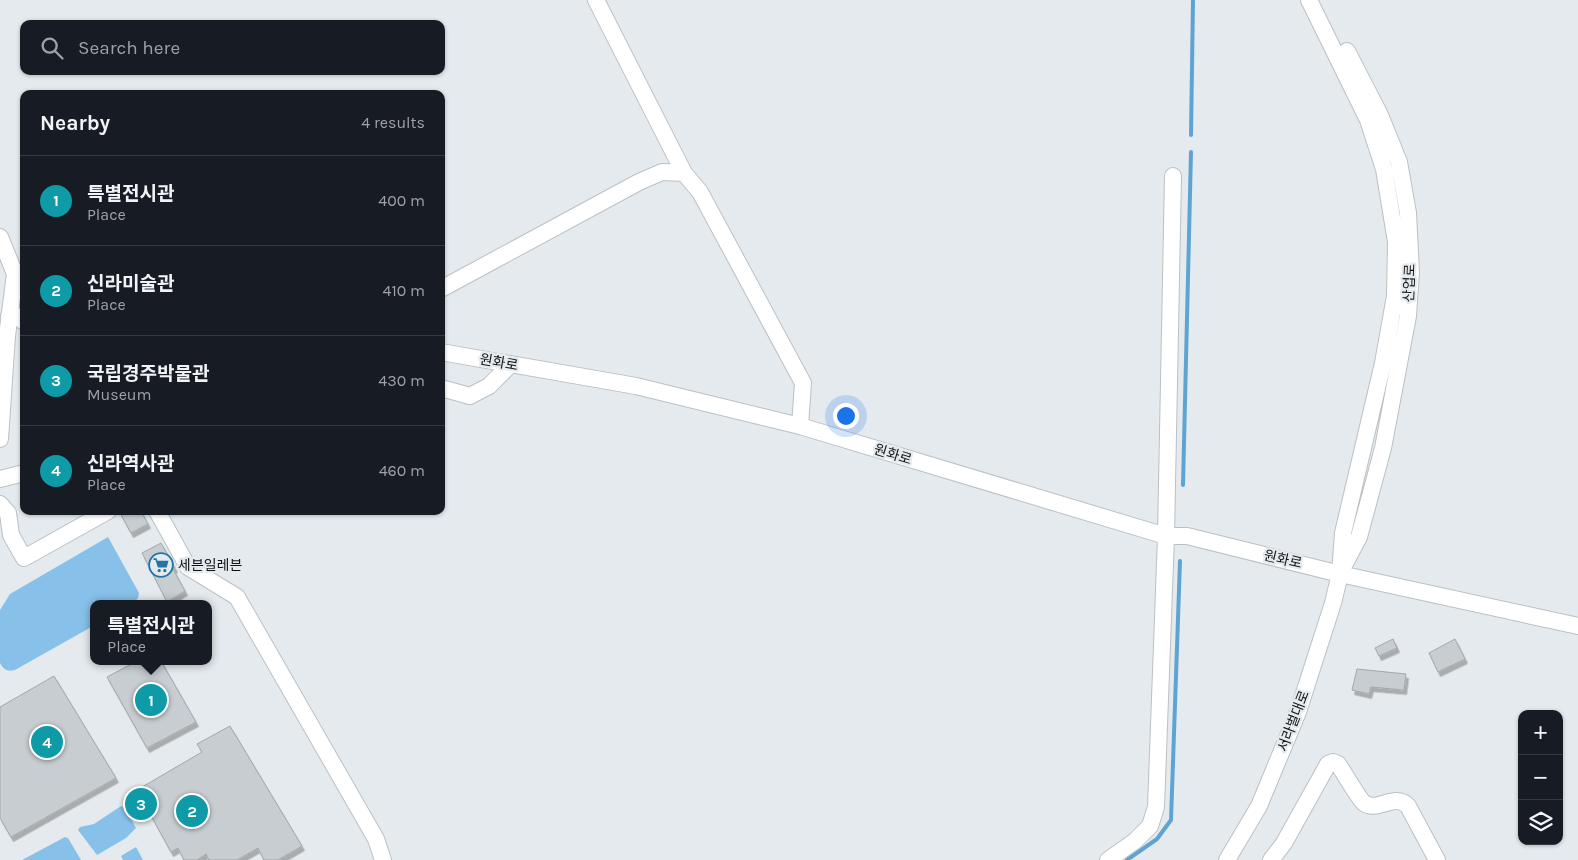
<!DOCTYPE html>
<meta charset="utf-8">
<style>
body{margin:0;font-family:Karla,"Noto Sans KR",sans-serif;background:#20242c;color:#f1f3f6}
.controls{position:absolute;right:15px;bottom:15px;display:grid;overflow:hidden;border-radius:10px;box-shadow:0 1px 4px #0004}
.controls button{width:45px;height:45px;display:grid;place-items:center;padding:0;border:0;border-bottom:1px solid #363941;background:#171b24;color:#f1f3f6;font:25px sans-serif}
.you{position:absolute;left:845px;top:415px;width:18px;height:18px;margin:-12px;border:4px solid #fff;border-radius:50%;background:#1a73e8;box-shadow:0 0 0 8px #1a73e833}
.badge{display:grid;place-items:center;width:32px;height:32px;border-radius:50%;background:#2375a6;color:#fff;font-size:16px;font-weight:700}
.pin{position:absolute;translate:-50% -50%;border:2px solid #fff;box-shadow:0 1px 5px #0006}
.popup{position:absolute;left:90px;top:600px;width:122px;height:65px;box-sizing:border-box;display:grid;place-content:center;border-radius:10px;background:#171b24;filter:drop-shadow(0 1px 4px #0005);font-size:16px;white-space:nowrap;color:#9ea1a6}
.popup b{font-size:19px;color:#f1f3f6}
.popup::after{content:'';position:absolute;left:50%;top:100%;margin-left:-10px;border:10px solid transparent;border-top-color:#171b24}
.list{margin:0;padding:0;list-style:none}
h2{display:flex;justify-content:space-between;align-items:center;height:65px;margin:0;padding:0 20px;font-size:21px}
h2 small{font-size:16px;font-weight:400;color:#9ea1a6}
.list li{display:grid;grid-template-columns:32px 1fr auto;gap:15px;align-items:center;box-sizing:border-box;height:90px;padding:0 20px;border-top:1px solid #363941}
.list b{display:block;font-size:19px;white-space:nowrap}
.list p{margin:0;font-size:16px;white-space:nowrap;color:#9ea1a6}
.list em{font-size:16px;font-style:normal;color:#9ea1a6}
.icon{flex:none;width:28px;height:28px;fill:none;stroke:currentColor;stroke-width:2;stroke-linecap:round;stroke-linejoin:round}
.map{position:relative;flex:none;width:1578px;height:860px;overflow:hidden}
.search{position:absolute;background:#171b24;box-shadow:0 1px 4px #0004;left:20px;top:20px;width:425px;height:55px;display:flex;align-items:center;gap:12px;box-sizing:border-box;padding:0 18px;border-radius:10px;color:#9ea1a6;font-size:19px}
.panel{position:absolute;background:#171b24;box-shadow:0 1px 4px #0004;left:20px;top:90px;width:425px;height:425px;border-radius:10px}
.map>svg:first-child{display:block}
</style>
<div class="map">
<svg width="1578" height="860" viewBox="0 0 1578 860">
<defs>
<filter id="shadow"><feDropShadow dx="2.5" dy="4.5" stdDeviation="0" flood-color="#0004"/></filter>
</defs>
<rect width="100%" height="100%" fill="#e5eaee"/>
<path fill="#87c1ea" d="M108,537L139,593L138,598L132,604H94L93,626L15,670C7,672 4,670 0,663V610L10,594Z
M121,806L126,809L136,828L126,838L97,855L78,830L80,827L94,824Z
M65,837L68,838L81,860H22Z
M136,847L143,860H123L121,856Z"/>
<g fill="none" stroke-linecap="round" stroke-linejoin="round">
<path stroke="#5ea4d3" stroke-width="4" d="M1191,135L1193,0
M1183,485L1191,152
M1127,860L1157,839L1171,820L1180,561"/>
</g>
<path fill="#c7cdd1" stroke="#a2a7ab" filter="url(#shadow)" d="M119,511H141L148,524L131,533Z
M161,543L175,568L173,569L185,591L167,602L142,553Z
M1393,639L1397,648L1379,656L1375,648Z
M1455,639L1465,659L1438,672L1429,653Z
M137,661H161L196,722L147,748L107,677Z
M1357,669L1406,674L1404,690L1371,687L1369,694L1352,690Z
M54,676L116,778L11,837L0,818V707Z
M230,726L302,846L278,860H264L258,848L237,860H209L206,854L197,860H184L178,848L171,852L137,790L202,752L197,744Z"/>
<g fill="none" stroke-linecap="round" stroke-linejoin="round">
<g stroke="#bbc0c4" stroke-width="18">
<path id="minor" d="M596,0L684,173
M0,237L15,274L7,336L0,439
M441,289L639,182L662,172L684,173L700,192L803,383L800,426
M9,316H17L24,322
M441,352L636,386L800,426L1166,536H1187L1340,574L1578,626
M441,388L470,396L489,386L511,364
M0,479L24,473
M0,504L8,513L11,535L24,558L108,511
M157,511L188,567L237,597L376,839L383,860
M1343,567L1359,537L1383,448L1408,316L1411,272L1408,213L1399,162L1380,115L1347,51
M1108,860L1135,841L1150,826L1156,807L1166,536L1173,176
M1227,860L1259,806L1298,712L1333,603L1340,574L1343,533L1383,363L1395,296L1396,242L1384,169L1368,120L1309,0
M1271,860L1284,843L1328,764L1333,762L1338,764C1343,771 1359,799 1364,803C1378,813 1394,792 1408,806L1437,860"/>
</g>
<use href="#minor" stroke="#fff" stroke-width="16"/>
</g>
<defs>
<g id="supermarket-ring" transform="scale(1.25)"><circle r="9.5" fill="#e5eaee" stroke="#2375a6" stroke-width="1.5"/><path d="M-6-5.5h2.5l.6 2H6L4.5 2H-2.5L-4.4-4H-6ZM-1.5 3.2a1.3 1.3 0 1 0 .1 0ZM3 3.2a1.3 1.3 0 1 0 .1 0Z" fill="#2375a6"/></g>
</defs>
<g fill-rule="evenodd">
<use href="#supermarket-ring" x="161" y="565"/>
</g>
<g text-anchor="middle" stroke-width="4.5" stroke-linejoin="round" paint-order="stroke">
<g font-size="14" fill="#101214" stroke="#e5eaee">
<text transform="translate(1409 283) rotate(-88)" y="5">산업로</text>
<text transform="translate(499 362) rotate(10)" y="5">원화로</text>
<text transform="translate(893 454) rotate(17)" y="5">원화로</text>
<text transform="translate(1283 559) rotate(13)" y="5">원화로</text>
<text transform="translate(1293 721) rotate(-69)" y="5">서라벌대로</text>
</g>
<g font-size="14" fill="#101214" stroke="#e5eaee" text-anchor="start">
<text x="178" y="570">세븐일레븐</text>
</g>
</g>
</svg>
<div class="controls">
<button>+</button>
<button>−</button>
<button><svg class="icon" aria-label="layers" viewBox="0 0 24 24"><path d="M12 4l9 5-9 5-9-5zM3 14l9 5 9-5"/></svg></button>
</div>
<div class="you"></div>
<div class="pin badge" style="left:151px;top:700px;background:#0f9aa8">1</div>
<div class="popup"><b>특별전시관</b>Place</div>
<div class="pin badge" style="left:192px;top:811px;background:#0f9aa8">2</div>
<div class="pin badge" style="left:141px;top:804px;background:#0f9aa8">3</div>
<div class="pin badge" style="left:47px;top:742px;background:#0f9aa8">4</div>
<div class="search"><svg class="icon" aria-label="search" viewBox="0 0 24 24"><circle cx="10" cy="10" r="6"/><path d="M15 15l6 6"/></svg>Search here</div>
<section class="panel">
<h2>Nearby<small>4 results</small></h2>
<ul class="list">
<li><span class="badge" style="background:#0f9aa8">1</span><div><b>특별전시관</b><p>Place</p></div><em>400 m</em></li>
<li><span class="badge" style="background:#0f9aa8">2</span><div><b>신라미술관</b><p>Place</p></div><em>410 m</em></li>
<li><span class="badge" style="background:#0f9aa8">3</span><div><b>국립경주박물관</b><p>Museum</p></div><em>430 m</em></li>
<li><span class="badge" style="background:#0f9aa8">4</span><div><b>신라역사관</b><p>Place</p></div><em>460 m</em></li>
</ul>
</section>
</div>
